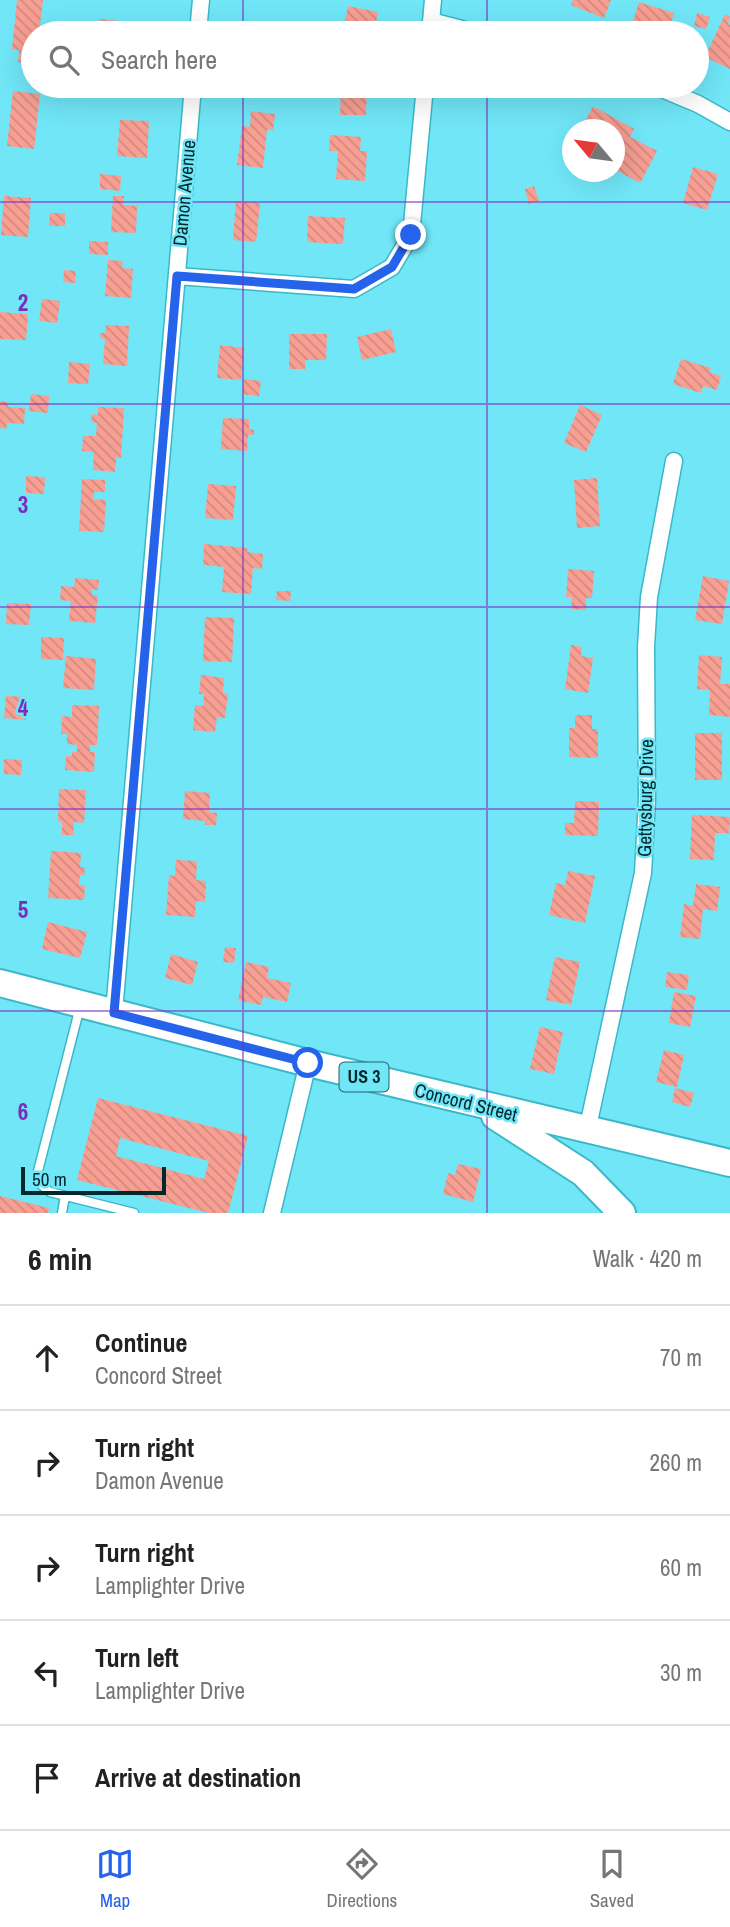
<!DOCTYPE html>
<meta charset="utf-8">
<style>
body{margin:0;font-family:"Archivo Narrow",sans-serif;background:#f2f2f2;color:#222}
.compass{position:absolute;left:562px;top:119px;width:63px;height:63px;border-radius:50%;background:#fff;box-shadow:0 7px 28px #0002;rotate:299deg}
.scale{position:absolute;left:21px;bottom:18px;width:145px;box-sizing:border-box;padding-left:7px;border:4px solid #00282d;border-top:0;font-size:19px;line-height:24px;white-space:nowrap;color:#00282d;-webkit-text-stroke:5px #70e6f7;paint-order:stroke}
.stop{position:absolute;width:21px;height:21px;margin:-16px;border:5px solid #2563eb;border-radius:50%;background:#fff}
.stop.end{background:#2563eb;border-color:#fff;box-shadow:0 2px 7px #0008}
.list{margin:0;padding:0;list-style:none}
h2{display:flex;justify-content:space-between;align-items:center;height:91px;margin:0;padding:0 28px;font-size:30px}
h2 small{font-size:23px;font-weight:400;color:#767676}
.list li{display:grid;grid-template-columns:46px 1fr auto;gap:21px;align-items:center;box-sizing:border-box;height:105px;padding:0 28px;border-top:2px solid #e0e0e0}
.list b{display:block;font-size:26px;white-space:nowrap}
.list p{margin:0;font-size:23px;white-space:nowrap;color:#767676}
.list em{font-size:23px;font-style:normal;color:#767676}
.icon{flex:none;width:38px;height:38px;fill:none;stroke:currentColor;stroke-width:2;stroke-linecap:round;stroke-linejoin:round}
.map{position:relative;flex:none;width:730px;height:1213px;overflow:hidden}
.search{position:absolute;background:#fff;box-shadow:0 7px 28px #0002;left:21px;right:21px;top:21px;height:77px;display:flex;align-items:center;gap:18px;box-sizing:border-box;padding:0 24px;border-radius:38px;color:#767676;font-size:26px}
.sheet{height:616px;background:#fff}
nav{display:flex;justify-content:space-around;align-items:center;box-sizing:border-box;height:98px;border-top:2px solid #e0e0e0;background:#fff;font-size:19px;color:#767676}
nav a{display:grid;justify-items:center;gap:4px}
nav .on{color:#2563eb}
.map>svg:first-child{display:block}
</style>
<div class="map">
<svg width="730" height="1213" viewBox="0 0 730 1213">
<defs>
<pattern id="building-back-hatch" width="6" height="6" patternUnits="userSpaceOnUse" patternTransform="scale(1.75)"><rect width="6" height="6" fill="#f89f93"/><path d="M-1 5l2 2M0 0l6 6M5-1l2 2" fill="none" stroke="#d3897f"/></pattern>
</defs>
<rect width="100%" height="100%" fill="#70e6f7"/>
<path fill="url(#building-back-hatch)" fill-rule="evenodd" d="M17,0H43L39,33H33V64L18,62L19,50L12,49Z
M573,0H611L604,18L571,5Z
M639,2L674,13L668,33H660L632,24Z
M348,6L378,12L374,33H343Z
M697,13L710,17L706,29L694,26Z
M725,14L730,17L728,24L730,25V69L705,57Z
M99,19L131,22L130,33H98Z
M242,27L271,29V33H241Z
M341,86H367L366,115H340Z
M13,91L40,94L34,149L7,146Z
M593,106L634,129L630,137L657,151L640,183L614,169L617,162L614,160V130H592L583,125Z
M251,111L275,114L273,130H267L263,168L237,165L242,126L250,127Z
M120,120L149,121L147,158L117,156Z
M330,135L361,137L360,151H367L365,181L336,179L338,151H329Z
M693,167L718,174L707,210L683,203Z
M100,174L121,176L120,191L100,189Z
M534,186L539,201L529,204L525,189Z
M4,196L31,198L28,237L1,235Z
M113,196H124L123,205L137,206L136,233L111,232Z
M236,201L260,203L256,242L233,240Z
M50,213H65V226H49Z
M308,216L345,218L343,244L307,242Z
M89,241L108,242V255L89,254Z
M108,260L123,261L122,268L133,269L131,298L105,296Z
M64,270L76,271L75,283L63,282Z
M42,299L60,301L57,323L39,321Z
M0,312L28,314L26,340L0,339Z
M106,325L129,326L127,366L103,364L105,339L100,338V333H105Z
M391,329L396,352L362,360L357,337Z
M289,334H327L326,360H305V369H289Z
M220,345L244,348L241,380L217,378Z
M681,359L711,368L709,372L721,376L717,390L703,386L701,393L673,384Z
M69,362L90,364L88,384L68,383Z
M244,379L261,381L259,396L242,394Z
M31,394L49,396L48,413L29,411Z
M0,401L8,402V407L25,408L24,424L7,423L6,429L0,428Z
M580,405L602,415L586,452L564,443Z
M98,407L124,408L121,458L116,457L115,472L93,470L94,452L82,451L83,436H96L97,423L91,422L92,414L98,415Z
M223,418L249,419V429L254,430V435H248L247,451L221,449Z
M26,476L45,477L44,494L26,493Z
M597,478L600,526L577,528L574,480Z
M82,479L105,480V492H94L93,499L106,500L104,532L79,531Z
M208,484L236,486L233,520L205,518Z
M204,544L248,548L247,552L263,554L262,569L253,568L251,594L222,592L224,567L203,565Z
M568,569L594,571L592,598H586V610L571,609L572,597H566Z
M703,576L729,581L722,624L695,620Z
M75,578L99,580L98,590L92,589V595H98L95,623L69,621L71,601L60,600L61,586L74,587Z
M277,591H291L290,601L276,600Z
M7,603L31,604L29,625L6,624Z
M205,617L234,618L232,662L203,661Z
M41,637L64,638L63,660L41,659Z
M571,645L582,647L581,656L593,658L588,693L565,689Z
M699,655L722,657L720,684H730V717L709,715L710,690L697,689Z
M66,656L96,659L94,690L63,688Z
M201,675L224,678L223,693L228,694L225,718L217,717L215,732L193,730L195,705L203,706L204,694H199Z
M6,696L27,697L26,720L4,718Z
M72,705L99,706L97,745H90V752H95L94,772L65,770L66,756H72V752H77V745L67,744V734H61L62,716L72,717Z
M575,715H592V729H598V758L569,757V728H575Z
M695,733H722V780H695Z
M4,759L22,760L21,775L4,774Z
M59,789L86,790L84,823L74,822L73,835H62V821H58Z
M185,791L210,793L209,812L217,813L216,825H205V821L183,819Z
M575,801L599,802L598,836L565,835V823H574Z
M692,815L730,817L729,833H715L714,860L690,859Z
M51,851L81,853L80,867H85L84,875H80L79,885L85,886L84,900L48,898Z
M176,860L197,861L196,880L206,881L205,902L196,901L195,917L166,915L169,875L175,876Z
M568,871L595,876L585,923L549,915L556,883L565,885Z
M696,884L720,887L717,911L703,909L700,939L680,937L684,904L693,906Z
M48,922L87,932L80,958L42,949Z
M225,947L236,948L234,963L223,962Z
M171,954L198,962L192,985L165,978Z
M555,957L580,962L571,1005L546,1000Z
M246,962L269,967L267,978L291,983L287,1002L263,997L261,1005L238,1000Z
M667,972L689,975L687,990L665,987Z
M674,992L696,996L690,1027L669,1023Z
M540,1027L563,1032L554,1074L530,1069Z
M664,1050L684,1055L677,1087L656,1082Z
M675,1088L694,1093L690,1107L672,1102Z
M98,1098L248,1136L228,1213H209L77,1180ZM120,1138L209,1161L204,1179L116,1156Z
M458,1164L481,1169L473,1202L443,1194L448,1173L455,1175Z
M0,1196L49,1208L48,1213H0Z"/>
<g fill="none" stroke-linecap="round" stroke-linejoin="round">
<g stroke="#3bb8c8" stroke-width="11">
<path id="service" d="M80,1007L38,1171L40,1184L50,1192L134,1213
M62,1213L65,1196"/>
</g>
<g stroke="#3bb8c8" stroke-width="19">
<path id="minor" d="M431,21L477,33
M198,33L201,0
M430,33L433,0
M655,86L698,104L730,122
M177,276L354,289L392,267L411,235L425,86
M114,1012L193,86
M587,1131L643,873L647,800L646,647L649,597L674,461
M272,1213L308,1063"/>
</g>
<g stroke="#3bb8c8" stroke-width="30">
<path id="primary" d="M0,983L308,1063L730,1163
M495,1116L583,1173L622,1213"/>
</g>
<use href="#service" stroke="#fff" stroke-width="8"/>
<use href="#minor" stroke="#fff" stroke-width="16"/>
<use href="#primary" stroke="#fff" stroke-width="26"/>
</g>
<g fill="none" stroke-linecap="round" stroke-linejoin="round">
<path stroke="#2563eb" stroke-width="9" d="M308,1063L114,1013L177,276L354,289L392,267L411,235"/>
</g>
<path fill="none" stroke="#7b2cbf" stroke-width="2" stroke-opacity="0.55" d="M243,0V33M487,0V33M243,86V1213M487,86V1213M0,202H730M0,404H730M0,607H730M0,809H730M0,1011H730"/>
<g text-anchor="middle" stroke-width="5" stroke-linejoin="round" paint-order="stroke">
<rect fill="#70e6f7" stroke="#22616a" stroke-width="2" x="339.5" y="1062.5" width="49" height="29" rx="5"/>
<g font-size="18" font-weight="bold" fill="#00282d">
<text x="364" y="1083">US 3</text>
</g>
<g font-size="19" fill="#00282d" stroke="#70e6f7">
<text transform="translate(184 193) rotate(-85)" y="7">Damon Avenue</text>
<text transform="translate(645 798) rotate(-89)" y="7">Gettysburg Drive</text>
<text transform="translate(466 1102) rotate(14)" y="7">Concord Street</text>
</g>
</g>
<g font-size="23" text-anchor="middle" font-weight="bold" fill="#7b2cbf" stroke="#70e6f7" stroke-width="5" stroke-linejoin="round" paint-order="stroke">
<text x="23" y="311">2</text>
<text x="23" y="513">3</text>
<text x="23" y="716">4</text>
<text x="23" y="918">5</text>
<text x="23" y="1120">6</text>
</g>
</svg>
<svg class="compass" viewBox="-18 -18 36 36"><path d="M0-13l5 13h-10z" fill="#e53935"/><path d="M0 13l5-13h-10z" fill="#767676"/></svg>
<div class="scale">50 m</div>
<div class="stop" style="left:308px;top:1063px"></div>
<div class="stop end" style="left:411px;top:235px"></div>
<div class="search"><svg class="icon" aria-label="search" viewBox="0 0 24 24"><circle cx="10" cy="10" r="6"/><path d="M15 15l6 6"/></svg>Search here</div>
</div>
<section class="sheet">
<h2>6 min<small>Walk · 420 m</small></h2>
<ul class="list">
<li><svg class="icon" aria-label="ahead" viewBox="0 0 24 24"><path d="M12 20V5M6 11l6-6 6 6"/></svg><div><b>Continue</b><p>Concord Street</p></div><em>70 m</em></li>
<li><svg class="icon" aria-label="right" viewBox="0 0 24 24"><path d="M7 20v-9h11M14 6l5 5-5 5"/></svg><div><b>Turn right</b><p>Damon Avenue</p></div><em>260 m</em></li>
<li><svg class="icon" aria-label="right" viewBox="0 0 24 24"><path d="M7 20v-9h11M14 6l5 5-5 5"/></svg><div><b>Turn right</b><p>Lamplighter Drive</p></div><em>60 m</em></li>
<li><svg class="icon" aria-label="left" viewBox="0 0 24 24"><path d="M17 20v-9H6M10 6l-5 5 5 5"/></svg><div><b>Turn left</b><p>Lamplighter Drive</p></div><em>30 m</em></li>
<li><svg class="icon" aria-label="arrive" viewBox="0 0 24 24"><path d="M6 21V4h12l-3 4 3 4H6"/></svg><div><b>Arrive at destination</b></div></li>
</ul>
</section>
<nav>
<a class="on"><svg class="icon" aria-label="map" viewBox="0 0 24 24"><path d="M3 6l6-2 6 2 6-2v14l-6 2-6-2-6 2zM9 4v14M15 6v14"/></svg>Map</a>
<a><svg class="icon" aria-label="directions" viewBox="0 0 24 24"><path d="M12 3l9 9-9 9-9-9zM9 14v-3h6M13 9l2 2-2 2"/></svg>Directions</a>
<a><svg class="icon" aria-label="saved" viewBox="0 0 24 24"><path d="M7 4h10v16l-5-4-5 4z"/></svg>Saved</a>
</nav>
